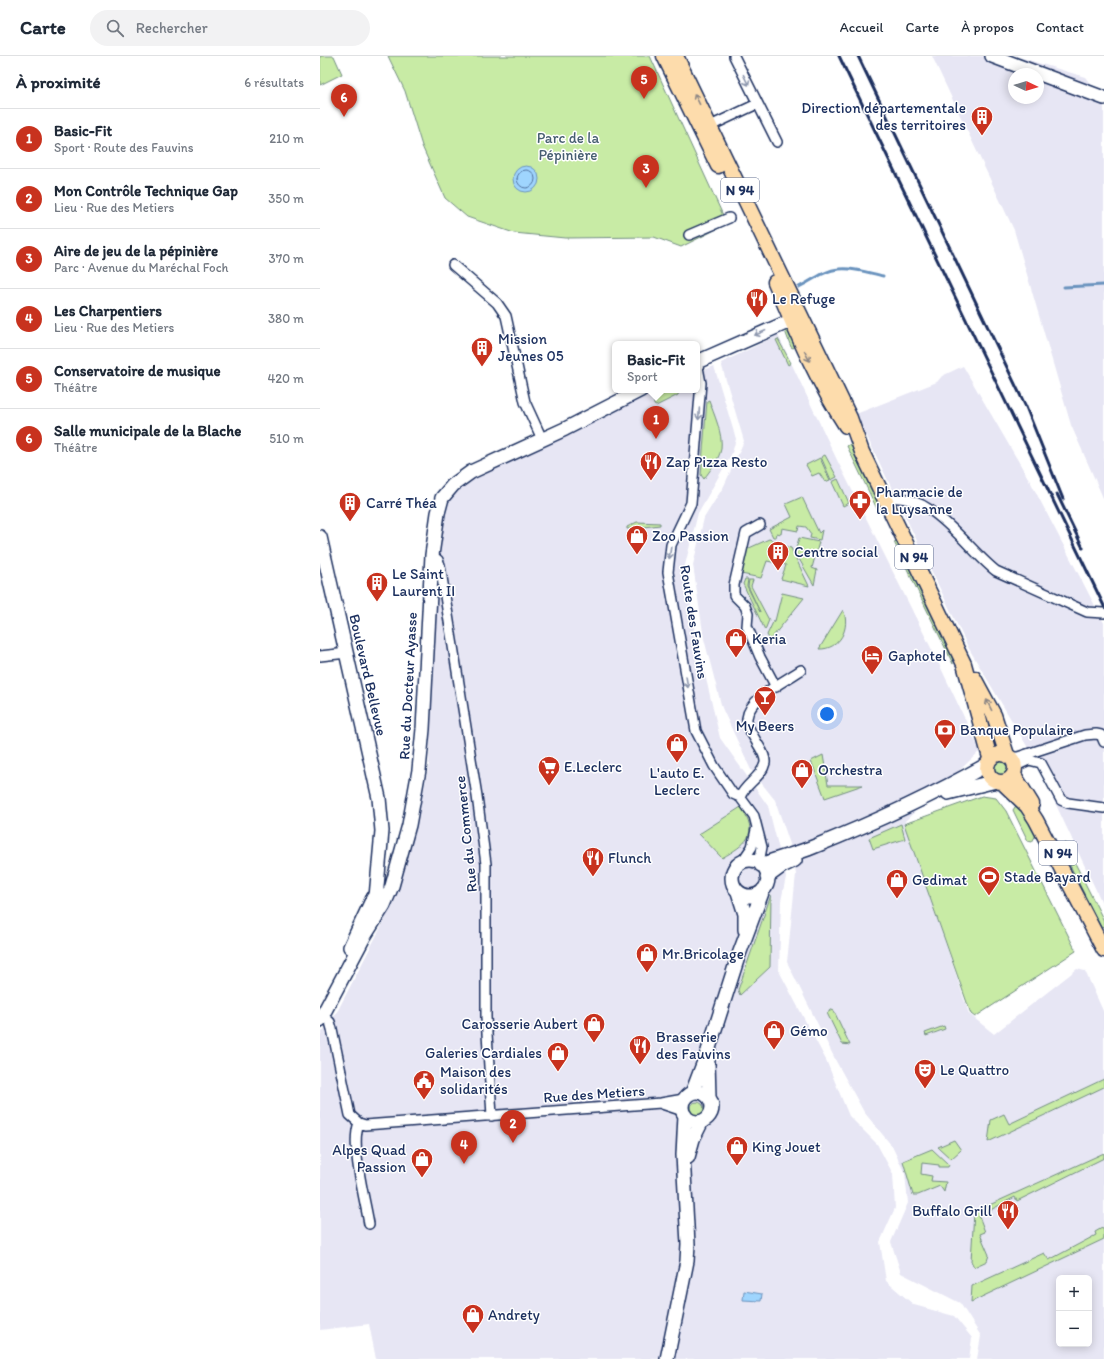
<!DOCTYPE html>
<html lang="fr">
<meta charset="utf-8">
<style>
body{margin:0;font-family:Itim,sans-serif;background:#f2f2f3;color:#1f2937}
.controls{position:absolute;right:12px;bottom:12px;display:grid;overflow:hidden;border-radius:6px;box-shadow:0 2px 10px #0003}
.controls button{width:36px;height:36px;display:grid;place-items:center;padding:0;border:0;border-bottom:1px solid #e0e1e3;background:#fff;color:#1f2937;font:20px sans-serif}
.compass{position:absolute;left:688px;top:12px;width:36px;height:36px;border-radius:50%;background:#fff;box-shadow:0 2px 10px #0003;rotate:94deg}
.you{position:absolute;left:507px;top:658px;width:14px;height:14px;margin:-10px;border:3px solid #fff;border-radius:50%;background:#1a73e8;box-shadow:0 0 0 6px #1a73e833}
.badge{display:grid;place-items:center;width:26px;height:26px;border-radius:50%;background:#c8321e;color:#fff;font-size:13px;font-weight:700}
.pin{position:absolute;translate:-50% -33px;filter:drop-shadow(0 1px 2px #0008)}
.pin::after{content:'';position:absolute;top:21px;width:14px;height:12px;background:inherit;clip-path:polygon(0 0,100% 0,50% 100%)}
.popup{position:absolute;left:292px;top:285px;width:88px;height:52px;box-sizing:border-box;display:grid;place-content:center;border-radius:6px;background:#fff;filter:drop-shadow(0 1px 3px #0005);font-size:13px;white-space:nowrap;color:#747a83}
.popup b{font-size:15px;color:#1f2937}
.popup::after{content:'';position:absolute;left:50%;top:100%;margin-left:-8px;border:8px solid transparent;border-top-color:#fff}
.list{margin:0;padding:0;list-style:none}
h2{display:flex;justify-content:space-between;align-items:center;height:52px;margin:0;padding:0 16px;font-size:17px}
h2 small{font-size:13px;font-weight:400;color:#747a83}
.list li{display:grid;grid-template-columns:26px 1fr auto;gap:12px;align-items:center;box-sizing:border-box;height:60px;padding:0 16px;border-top:1px solid #e0e1e3}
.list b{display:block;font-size:15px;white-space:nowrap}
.list p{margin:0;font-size:13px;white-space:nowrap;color:#747a83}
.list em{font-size:13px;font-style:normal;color:#747a83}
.icon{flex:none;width:22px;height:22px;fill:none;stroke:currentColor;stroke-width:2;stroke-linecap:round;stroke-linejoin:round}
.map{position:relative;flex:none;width:784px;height:1303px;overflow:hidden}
header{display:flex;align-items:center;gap:24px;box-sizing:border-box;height:56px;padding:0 20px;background:#fff;border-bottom:1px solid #e0e1e3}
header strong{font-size:19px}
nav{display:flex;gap:22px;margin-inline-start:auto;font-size:14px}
.search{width:280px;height:36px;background:#f2f2f3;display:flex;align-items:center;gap:10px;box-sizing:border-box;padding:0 14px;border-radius:22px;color:#747a83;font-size:15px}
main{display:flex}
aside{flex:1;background:#fff}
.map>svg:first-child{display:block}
</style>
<header>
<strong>Carte</strong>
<div class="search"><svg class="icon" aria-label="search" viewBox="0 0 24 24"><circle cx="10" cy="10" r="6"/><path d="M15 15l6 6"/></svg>Rechercher</div>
<nav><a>Accueil</a><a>Carte</a><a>À propos</a><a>Contact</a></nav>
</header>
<main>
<aside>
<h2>À proximité<small>6 résultats</small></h2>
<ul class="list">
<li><span class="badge">1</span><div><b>Basic-Fit</b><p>Sport · Route des Fauvins</p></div><em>210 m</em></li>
<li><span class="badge">2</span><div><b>Mon Contrôle Technique Gap</b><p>Lieu · Rue des Metiers</p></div><em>350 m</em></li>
<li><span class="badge">3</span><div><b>Aire de jeu de la pépinière</b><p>Parc · Avenue du Maréchal Foch</p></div><em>370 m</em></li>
<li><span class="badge">4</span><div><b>Les Charpentiers</b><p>Lieu · Rue des Metiers</p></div><em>380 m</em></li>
<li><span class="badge">5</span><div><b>Conservatoire de musique</b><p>Théâtre</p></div><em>420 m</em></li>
<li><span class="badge">6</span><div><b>Salle municipale de la Blache</b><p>Théâtre</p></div><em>510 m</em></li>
</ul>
</aside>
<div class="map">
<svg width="784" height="1303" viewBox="0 0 784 1303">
<rect width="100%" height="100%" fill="#fff"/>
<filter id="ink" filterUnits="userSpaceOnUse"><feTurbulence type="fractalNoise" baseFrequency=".025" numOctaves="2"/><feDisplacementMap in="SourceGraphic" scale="8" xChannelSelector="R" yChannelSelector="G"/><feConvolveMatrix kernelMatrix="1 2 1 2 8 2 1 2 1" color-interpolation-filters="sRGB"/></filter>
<g filter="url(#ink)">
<path fill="#e7e6f4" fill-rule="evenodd" d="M612,0H695L765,21L784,45V444L751,369L694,174ZM694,18H718V42H694Z
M458,279L517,404L620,610L660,695L585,765L649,958L674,978L757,913L765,915L784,957V1303H657L661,1280L640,1247L581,1217L571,1186L588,1147L585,1118L572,1090L544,1056L517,1007L467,906L476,818L470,788L455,744L431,714L402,652L384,583L373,509L384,462L404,430L424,385L401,307ZM739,1222H769V1288H739Z
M394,310L416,383L412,397L378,457L365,509L374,572L400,682L448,750L466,821L461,845L459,915L506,1004L529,1060L557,1088L573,1118L575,1152L560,1186L566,1225L594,1249L634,1260L652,1282L649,1303H56L49,1268L0,1274V979L18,954L74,846L93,783L109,709L115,538L124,457L130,443L147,427L336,334H377V317Z
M643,310L711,427L784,567V851L714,702L648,591L536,358L617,326L622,320Z"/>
<path fill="#c8eba5" stroke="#728d82" d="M0,0H14L22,18L0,29Z
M68,0H330L407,168L361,191L334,181L245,182L194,177L147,161L125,142L102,90L85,35Z
M469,274L479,289L473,292L471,291L465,275Z
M458,283L471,307L468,309L456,284Z
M348,334H359L358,339L336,350L334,349V340Z
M389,344C394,359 403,377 401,393C399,404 390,414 384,423L381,419L387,345Z
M532,387L563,453L558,455L527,390Z
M505,399L517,421L511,424L501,401Z
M500,402L510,424L505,426L499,417L492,420L486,409Z
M518,423L529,447L523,450L512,426Z
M482,441L499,477L502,474L500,484L490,482L491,478L486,471L479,470L478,475L462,472L461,478L457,477L456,481H453L449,473L472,461L466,448Z
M317,466L340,467V469L307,473V471Z
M479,482L499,486L492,512L497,514L494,529L475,496Z
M449,483L455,485V488L471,492L489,530L461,523L466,509L447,505L441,522L421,518L427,493Z
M578,485L632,598L633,608L574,486Z
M425,523H428L427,530L440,556L428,530L429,524H433L431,530L449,564L445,574L423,528Z
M462,537L484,542L450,584L447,579L454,564L455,565Z
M523,554C531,571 520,594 499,593Z
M503,699L508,729H543L505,742L491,705Z
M672 712a9 9 0 1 1 18 0a9 9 0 1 1-18 0Z
M662,740L676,742L686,755L756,895L655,961L651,958L584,768Z
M697,748H700L717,777L712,786L708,785L693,754Z
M421,751C440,779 426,788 402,802L379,778Z
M581,768L585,783L553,793L549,782Z
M745,787L784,865V871L781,872L740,789Z
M451,839L450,911L420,939L418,934Z
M513,953L530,989L522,988L507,957Z
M624,970L625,973L606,980L605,977Z
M784,1023V1031L668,1086L671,1064L684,1058L689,1068Z
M370 1053a7 7 0 1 1 14 0a7 7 0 1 1-14 0Z
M634,1084L641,1094L631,1103L618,1091Z
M612,1093L629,1109L628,1111H619V1109L602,1107L601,1118L612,1120L611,1125L626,1126L624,1136L620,1130L598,1139H593L583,1105Z
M784,1097V1102L697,1145L695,1141L659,1160L665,1176L660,1178L669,1199L667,1205L654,1211L651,1205L654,1156Z
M782,1172L784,1175V1183L651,1246L652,1230L724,1197L729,1204L776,1179L775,1176Z"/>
<path fill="#9fd5fe" stroke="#6a93be" d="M193 123a13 13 0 1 1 26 0a13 13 0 1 1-26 0Z
M424,1235L442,1238L441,1245L423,1244Z"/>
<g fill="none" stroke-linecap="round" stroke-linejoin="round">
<path stroke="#50719e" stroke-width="1" d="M197 123a9 9 0 1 1 18 0a9 9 0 1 1-18 0Z"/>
<path stroke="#6a93be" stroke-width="3" d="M479,231C491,225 505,214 519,213C533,211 549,217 563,220
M744,231L784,229"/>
<g stroke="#1b2f5e" stroke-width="12">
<path id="street" d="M414,0L457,86
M386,72L437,48
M369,179L409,162
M133,209L177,247L186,260L205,346L222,383
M377,306L381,327L371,447L351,489L348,516L376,675L394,710L413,738L420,741L434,760L442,791L439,807
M565,443C609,432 646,492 676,515L767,556L784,557
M440,469L426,477L414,529V539L425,550L428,558L427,570L440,601L456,631
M112,499L118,504L120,509L157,740L166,808V961L172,1060
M0,600L27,597
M691,701H698L765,679L776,678L781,679L784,686
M696,710L709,704L721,707L741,744L748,747L784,752
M420,741C425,728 442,721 445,707C446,699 439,691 436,685C432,678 426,670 427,662C429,642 465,625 481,614
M421,807L432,791L436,774
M0,957L10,966L12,973L30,1059L39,1067L45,1069L341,1047L364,1043
M342,1048L363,1055
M39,1067C30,1089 45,1143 49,1168"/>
</g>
<g stroke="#1b2f5e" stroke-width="16">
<path id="secondary" d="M672,0L784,42
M377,306L470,265H482
M0,481L59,742L62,775L54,863
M628,737L676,725
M412 822a18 18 0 1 1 36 0a18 18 0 1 1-36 0Z
M441,809C458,802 476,798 493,791C553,767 612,740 668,708
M447,821L462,810L475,804
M418,836L425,858V874
M30,891L53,842
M0,964L44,881L64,849L72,830L89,769L99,714L103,673L112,499L118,457L122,442L133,429L151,416L245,373L321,334
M388,1005L389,1042
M362 1051a15 15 0 1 1 30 0a15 15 0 1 1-30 0Z
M372,1037L388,995L418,901L443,834
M368,1101L373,1083L382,1065
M347,1303L367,1205L368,1188L363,1099L365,1059"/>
</g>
<g stroke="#1b2f5e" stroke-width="17">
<path id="primary" d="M344,0L398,110
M356,0L506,312L530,362L542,396L644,608L670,702
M455,226C476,275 496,324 526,370
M654,622L674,659L687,699
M667 712a14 14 0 1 1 28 0a14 14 0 1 1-28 0Z
M694,719L712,748
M683,727L707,750L716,764L784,894"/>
</g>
<use href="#street" stroke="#fff" stroke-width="9"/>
<use href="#secondary" stroke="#fff" stroke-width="13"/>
<use href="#primary" stroke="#fddcac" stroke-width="14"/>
<path stroke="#1b2f5e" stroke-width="3" d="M519,0L784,550
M538,0L706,351L743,443
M737,438L763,492"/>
</g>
<defs><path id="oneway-shaft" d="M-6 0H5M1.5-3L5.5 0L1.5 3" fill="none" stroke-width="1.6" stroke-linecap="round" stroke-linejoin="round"/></defs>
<g stroke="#8d97ae">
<use href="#oneway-shaft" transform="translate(426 24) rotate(64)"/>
<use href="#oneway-shaft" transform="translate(440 277) rotate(157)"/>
<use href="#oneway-shaft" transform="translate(379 358) rotate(94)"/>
<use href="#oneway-shaft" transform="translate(350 497) rotate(98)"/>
<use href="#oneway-shaft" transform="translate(367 626) rotate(80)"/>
</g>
<g stroke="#8c8685">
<use href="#oneway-shaft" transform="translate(377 43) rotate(-116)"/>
<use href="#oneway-shaft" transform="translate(487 300) rotate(63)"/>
<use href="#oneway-shaft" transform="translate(669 649) rotate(-116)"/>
</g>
</g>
<defs>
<g id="building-pin" transform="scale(1.15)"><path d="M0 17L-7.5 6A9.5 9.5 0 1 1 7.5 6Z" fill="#c8321e" stroke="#fff"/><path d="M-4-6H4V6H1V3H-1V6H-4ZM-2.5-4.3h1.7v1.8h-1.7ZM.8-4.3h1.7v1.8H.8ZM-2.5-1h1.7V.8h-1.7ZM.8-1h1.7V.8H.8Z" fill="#fff"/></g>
<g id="restaurant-pin" transform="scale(1.15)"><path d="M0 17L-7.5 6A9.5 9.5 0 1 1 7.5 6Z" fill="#c8321e" stroke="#fff"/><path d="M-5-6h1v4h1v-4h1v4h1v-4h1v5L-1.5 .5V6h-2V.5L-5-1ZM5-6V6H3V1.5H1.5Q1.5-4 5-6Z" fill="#fff"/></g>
<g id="pharmacy-pin" transform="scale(1.15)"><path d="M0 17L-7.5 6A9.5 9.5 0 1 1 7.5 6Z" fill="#c8321e" stroke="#fff"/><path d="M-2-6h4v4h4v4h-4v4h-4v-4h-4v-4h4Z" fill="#fff"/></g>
<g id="shop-pin" transform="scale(1.15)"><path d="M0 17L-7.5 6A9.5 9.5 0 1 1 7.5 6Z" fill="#c8321e" stroke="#fff"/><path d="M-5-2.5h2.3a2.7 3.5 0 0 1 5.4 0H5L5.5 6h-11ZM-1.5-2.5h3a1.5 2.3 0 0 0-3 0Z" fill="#fff"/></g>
<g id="hotel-pin" transform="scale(1.15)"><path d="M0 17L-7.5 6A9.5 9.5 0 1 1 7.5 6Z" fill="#c8321e" stroke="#fff"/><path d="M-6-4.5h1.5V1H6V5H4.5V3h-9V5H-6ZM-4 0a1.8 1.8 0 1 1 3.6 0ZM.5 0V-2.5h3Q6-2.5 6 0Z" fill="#fff"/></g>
<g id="bar-pin" transform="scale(1.15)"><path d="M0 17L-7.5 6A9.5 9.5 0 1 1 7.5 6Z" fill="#c8321e" stroke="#fff"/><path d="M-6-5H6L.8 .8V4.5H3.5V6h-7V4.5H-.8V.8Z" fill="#fff"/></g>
<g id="bank-pin" transform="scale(1.15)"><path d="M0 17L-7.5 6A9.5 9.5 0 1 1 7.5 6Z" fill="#c8321e" stroke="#fff"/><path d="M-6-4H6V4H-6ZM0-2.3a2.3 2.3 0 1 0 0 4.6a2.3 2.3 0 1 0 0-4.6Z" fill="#fff"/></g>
<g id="supermarket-pin" transform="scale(1.15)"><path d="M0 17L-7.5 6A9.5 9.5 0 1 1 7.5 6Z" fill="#c8321e" stroke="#fff"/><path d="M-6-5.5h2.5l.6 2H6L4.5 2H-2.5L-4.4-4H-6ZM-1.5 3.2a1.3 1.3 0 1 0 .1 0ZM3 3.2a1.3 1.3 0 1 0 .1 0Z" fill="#fff"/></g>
<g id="stadium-pin" transform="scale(1.15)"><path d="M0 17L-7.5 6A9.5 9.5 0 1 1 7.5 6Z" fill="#c8321e" stroke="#fff"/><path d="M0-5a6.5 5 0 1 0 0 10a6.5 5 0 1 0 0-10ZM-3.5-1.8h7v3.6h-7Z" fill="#fff"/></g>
<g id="theatre-pin" transform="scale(1.15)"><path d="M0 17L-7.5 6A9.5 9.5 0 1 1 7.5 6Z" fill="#c8321e" stroke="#fff"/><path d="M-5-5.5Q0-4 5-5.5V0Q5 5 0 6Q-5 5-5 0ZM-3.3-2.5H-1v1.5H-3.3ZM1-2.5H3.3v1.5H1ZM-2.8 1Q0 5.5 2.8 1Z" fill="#fff"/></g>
<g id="civic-pin" transform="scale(1.15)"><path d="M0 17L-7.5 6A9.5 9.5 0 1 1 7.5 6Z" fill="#c8321e" stroke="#fff"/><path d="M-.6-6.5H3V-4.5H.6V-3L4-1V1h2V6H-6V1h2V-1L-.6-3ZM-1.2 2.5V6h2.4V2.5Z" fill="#fff"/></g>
</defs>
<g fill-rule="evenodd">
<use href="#building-pin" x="662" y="61"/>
<use href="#restaurant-pin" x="437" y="243"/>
<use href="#building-pin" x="162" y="292"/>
<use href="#restaurant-pin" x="331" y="406"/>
<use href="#pharmacy-pin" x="540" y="445"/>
<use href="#building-pin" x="30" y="447"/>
<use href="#shop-pin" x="317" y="480"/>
<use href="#building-pin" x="458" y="496"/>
<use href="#building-pin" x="57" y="527"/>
<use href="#shop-pin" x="416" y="583"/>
<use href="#hotel-pin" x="552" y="600"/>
<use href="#bar-pin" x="445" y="641"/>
<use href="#bank-pin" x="625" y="674"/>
<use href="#shop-pin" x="357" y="688"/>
<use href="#supermarket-pin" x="229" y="711"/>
<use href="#shop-pin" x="482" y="714"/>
<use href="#restaurant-pin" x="273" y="802"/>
<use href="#stadium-pin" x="669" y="821"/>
<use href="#shop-pin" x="577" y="824"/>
<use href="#shop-pin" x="327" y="898"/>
<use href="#shop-pin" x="274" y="968"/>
<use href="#shop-pin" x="454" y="975"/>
<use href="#restaurant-pin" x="320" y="990"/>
<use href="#shop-pin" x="238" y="997"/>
<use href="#theatre-pin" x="605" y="1014"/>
<use href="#civic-pin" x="104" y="1025"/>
<use href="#shop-pin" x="417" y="1091"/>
<use href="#shop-pin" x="102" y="1103"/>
<use href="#restaurant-pin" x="688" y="1155"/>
<use href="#shop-pin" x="153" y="1259"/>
</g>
<g text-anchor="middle" stroke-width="3" stroke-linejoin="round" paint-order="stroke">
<g fill="#fff" stroke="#5f6d8e" stroke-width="1">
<rect x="401" y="122" width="38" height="24" rx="3"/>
<rect x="575" y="489" width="38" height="24" rx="3"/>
<rect x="719" y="785" width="38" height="24" rx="3"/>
</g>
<g font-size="14" font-weight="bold" fill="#1b2f5e">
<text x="420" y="139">N 94</text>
<text x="594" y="506">N 94</text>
<text x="738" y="802">N 94</text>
</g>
<g font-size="15" fill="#1b2f5e" stroke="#fff" text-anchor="start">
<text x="646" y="57" text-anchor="end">Direction départementale<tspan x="646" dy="17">des territoires</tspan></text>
<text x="452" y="248">Le Refuge</text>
<text x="178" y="288">Mission<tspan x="178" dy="17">Jeunes 05</tspan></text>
<text x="346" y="411">Zap Pizza Resto</text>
<text x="556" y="441">Pharmacie de<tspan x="556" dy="17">la Luysanne</tspan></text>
<text x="46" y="452">Carré Théa</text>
<text x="332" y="485">Zoo Passion</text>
<text x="474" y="501">Centre social</text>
<text x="72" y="523">Le Saint<tspan x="72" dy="17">Laurent II</tspan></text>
<text x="432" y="588">Keria</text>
<text x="568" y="605">Gaphotel</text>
<text x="445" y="675" text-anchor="middle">My Beers</text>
<text x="640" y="679">Banque Populaire</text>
<text x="244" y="716">E.Leclerc</text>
<text x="498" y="719">Orchestra</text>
<text x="357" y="722" text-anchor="middle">L'auto E.<tspan x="357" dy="17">Leclerc</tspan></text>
<text x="288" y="807">Flunch</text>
<text x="684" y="826">Stade Bayard</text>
<text x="592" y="829">Gedimat</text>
<text x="342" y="903">Mr.Bricolage</text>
<text x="258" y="973" text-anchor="end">Carosserie Aubert</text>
<text x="470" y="980">Gémo</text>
<text x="336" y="986">Brasserie<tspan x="336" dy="17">des Fauvins</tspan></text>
<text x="222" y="1002" text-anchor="end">Galeries Cardiales</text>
<text x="620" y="1019">Le Quattro</text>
<text x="120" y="1021">Maison des<tspan x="120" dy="17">solidarités</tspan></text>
<text x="432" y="1096">King Jouet</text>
<text x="86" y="1099" text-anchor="end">Alpes Quad<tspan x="86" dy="17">Passion</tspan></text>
<text x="672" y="1160" text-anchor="end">Buffalo Grill</text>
<text x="168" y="1264">Andrety</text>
</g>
<g font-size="15" fill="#465e70" stroke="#fff">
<text x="248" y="87">Parc de la<tspan x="248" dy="17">Pépinière</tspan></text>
</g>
<g font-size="15" fill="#1b2f5e" stroke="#fff">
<text transform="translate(374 566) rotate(81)" y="5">Route des Fauvins</text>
<text transform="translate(48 619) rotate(77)" y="5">Boulevard Bellevue</text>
<text transform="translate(88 630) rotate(-87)" y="5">Rue du Docteur Ayasse</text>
<text transform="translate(146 778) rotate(-96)" y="5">Rue du Commerce</text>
<text transform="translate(274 1038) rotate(-4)" y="5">Rue des Metiers</text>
</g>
</g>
</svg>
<div class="controls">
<button>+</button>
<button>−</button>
</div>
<svg class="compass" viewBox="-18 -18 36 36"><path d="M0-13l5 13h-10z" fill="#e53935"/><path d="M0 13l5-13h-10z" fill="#747a83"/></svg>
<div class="you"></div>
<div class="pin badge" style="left:336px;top:383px">1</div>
<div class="popup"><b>Basic-Fit</b>Sport</div>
<div class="pin badge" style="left:193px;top:1087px">2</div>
<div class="pin badge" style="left:326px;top:132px">3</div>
<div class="pin badge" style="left:144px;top:1108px">4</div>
<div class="pin badge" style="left:324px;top:43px">5</div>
<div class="pin badge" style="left:24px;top:61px">6</div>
</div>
</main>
